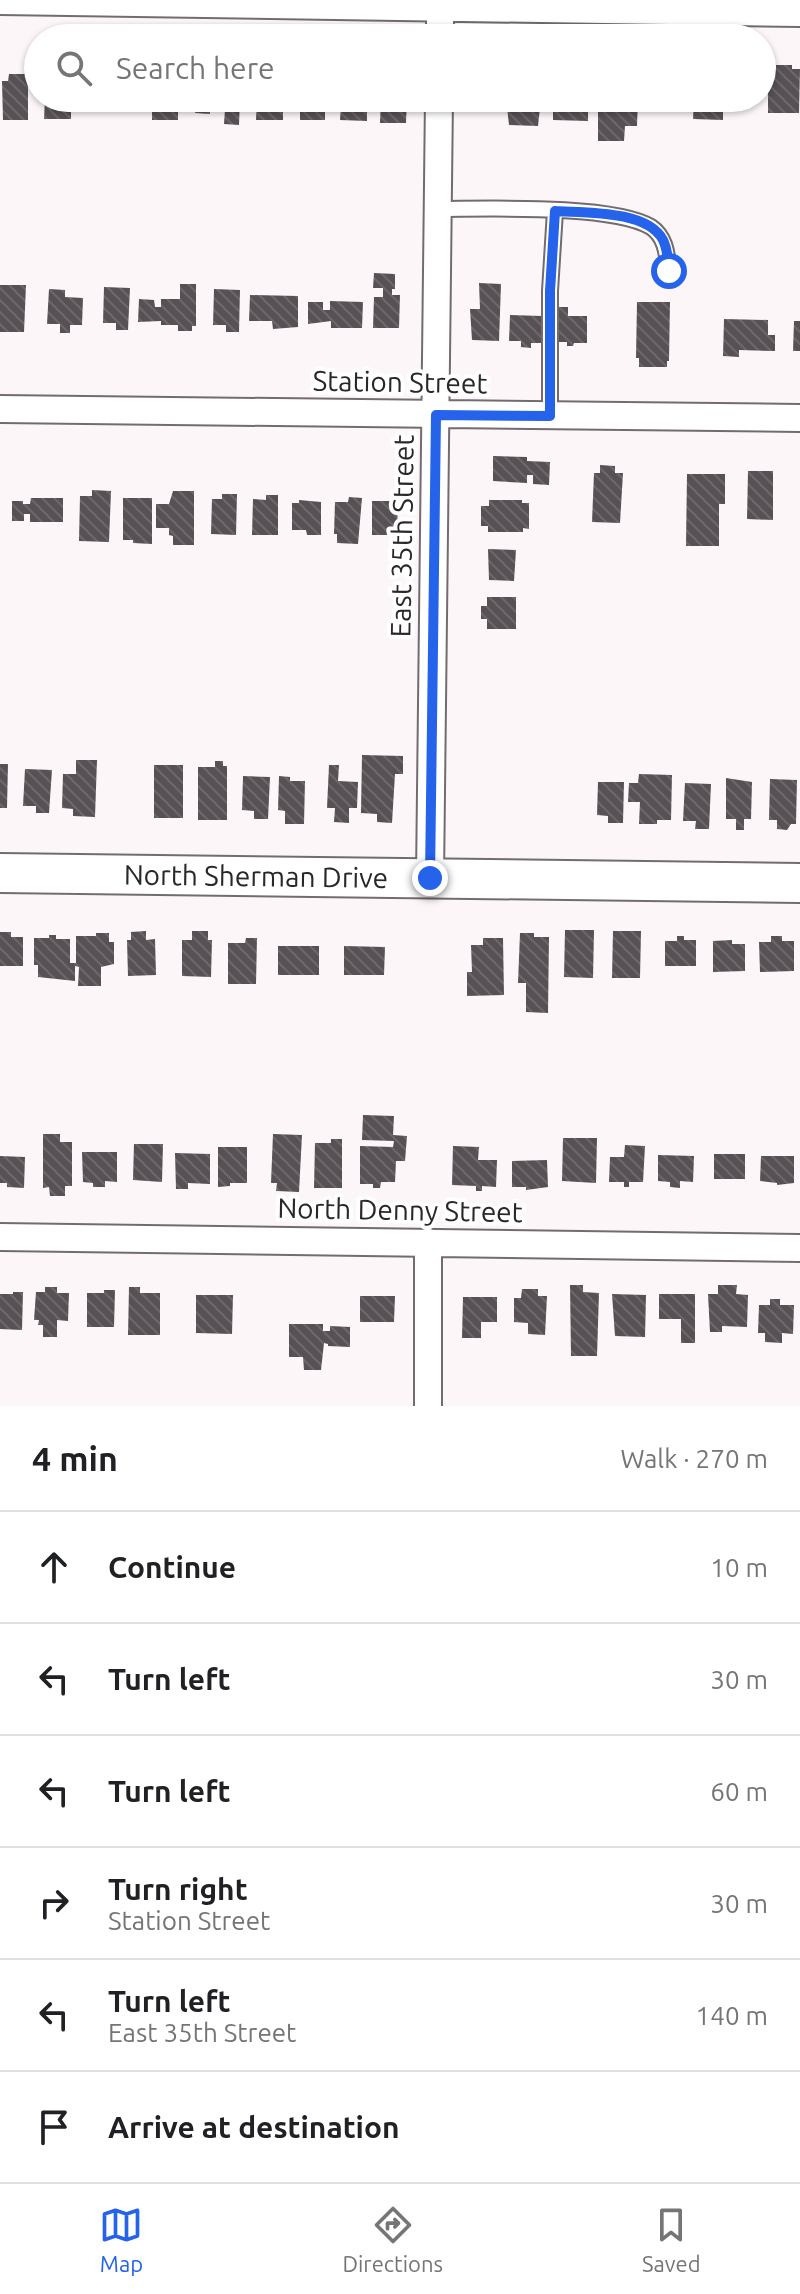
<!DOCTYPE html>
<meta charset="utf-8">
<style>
body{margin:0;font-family:Ubuntu,sans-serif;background:#f6f6f6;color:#202124}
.stop{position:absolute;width:24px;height:24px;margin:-18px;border:6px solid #2563eb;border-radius:50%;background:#fff}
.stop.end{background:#2563eb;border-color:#fff;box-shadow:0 2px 8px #0008}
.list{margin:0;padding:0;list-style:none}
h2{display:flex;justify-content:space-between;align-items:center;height:104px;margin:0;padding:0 32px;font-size:34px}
h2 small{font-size:26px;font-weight:400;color:#757577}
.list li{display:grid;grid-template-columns:52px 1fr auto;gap:24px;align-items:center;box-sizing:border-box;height:112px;padding:0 32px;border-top:2px solid #e0e0e0}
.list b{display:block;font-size:30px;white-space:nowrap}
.list p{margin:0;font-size:26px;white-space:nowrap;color:#757577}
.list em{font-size:26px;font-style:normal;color:#757577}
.icon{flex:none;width:44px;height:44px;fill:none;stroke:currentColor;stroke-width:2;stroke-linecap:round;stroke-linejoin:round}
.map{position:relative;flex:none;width:800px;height:1406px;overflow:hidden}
.search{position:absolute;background:#fff;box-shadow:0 2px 6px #0004;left:24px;right:24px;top:24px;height:88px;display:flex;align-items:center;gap:20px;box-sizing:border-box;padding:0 28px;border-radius:44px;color:#757577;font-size:30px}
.sheet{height:776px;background:#fff}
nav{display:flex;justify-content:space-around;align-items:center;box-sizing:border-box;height:112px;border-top:2px solid #e0e0e0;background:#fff;font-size:22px;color:#757577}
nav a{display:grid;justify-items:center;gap:4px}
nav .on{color:#2563eb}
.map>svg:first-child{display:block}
</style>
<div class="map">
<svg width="800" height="1406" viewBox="0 0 800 1406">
<defs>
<pattern id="building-back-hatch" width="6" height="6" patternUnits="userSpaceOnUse" patternTransform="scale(2)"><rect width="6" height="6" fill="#575155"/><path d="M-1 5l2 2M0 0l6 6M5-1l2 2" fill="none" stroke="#6c676a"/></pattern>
</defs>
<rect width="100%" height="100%" fill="#fdf6f9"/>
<path fill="url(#building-back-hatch)" d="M776,65H792V69H800L799,113H768V84H772L773,69H776Z
M9,74H28V120H3L2,81H8Z
M45,98H71V119H44Z
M101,98H133V108H101Z
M152,98H178V120H152Z
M187,98H240L239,125L224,124L225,109L210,108V114L195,113V106L187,105Z
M257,98H283V120H256Z
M300,98H325V120H300Z
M330,98H367V121L340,120L341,106H330Z
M381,98H407L406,123H380Z
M506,98H541L538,126L509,125Z
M553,98H588V121L553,120Z
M598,98H638L637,126H625L624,141H598Z
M641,98H676V106H641Z
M694,98H723V120L693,119Z
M374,273L395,274V289H392V295H400L399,328H373L374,297H383V288H373Z
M479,283L501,284L499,341L472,340L470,309H480Z
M180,284H196V326H192V331H178V325H161V321L138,322L139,299L154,300L155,307H161V299H180Z
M0,285H26L24,332H0Z
M104,287L130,288L128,330H116V323H103Z
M49,289L65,290V297L83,298L82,325H70V333H60V324H47Z
M214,289L240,290L239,332H226V325H213Z
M250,295L298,296V327L273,329L272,321H249Z
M330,301L363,302L362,328H331V321L308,324V302H323V310H330Z
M637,302H670L669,361H667V367H639V358H636Z
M554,307H568V316H587V343H574L573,346H567V342H555Z
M510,315L542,316L541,343H531V348L521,347V341H509Z
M724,319L768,320V335H775V351L739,350V357L723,356Z
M794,321H800V351H793Z
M493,456L527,457V461L550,462L549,485L533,484V475H527V483L493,481Z
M600,465L615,466V473H623L620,523L592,522L594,473H600Z
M748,471H773V520L747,519Z
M687,474H725V504H719V546H686Z
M92,490L111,491L109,542L79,541L80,496H92Z
M173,491H194V545H173V536L169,535V528H156V504H169Z
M222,494H237L236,535L211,534L212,499H222Z
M266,495H278V535H252L253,499L266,500Z
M349,497L362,498L358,544L337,543V534H334L335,502H348Z
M31,498H63V522H30V514H24V521H12V501H23V504H30Z
M123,498H152V544L133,543V540H123Z
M299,500L321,502V535H307L306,530H292V503H299Z
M489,500H522V503H529V529L523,528V532H488V526H481V506H489Z
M372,501H398L397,535H372Z
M488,549L516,550L514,581L489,580Z
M487,597H516V629H487V619H481V606H487Z
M362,755L403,756V774H395L392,823L377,822V814L361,813Z
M76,760H97L95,817L73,816V809L62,808L63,774H76Z
M215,761H223V766H227V820H198V767H215Z
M0,764H8L7,808H0Z
M154,765H183V818H154Z
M329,765H339L338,781L358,782L357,808H349V823L334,822L335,808H327Z
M25,769L52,770L49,813H36V806H23Z
M639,774L672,775L671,820H657V824H639L640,802H628L629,783H638Z
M243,776L270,777L268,819H254V811L242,810Z
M279,776L290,777V781H305L304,824H285V811L278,810Z
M726,778L752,782L751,819H744V830H736V819H726Z
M770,779L797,780L796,824H791L787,830L777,829V820H769Z
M598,782H624L623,823H608V816L597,815Z
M685,783L711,784L709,829H695L696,821H683Z
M565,930H594L593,978L564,977Z
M146,931V940L155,939L156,975L128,976L127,940H131V932Z
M192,931H208V940H212L211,977L182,976V940H192Z
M613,931H641L640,978H612Z
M0,932H11V937H23V966H0Z
M96,933H109V942H114V964L101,967V986H78L79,967L75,966V981L38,977V965H34V938H49V935H56V939H70V963H76V936H96Z
M520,933H534V937H549L548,1013L526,1012V983H518Z
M677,936H684V940H696V966H665V941H677Z
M771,936H782V941H794V971L760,972L759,942H771Z
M246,938H257L256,984H228V943H245Z
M483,938H503L504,995L467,996V972H472L471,945H483Z
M732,940V944H745V971L713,972V941Z
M278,946H319V975H278Z
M344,946L385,947L384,975H344Z
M363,1115L394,1116L393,1135L407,1136L405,1161H396L395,1182H381L380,1188H373V1184H360V1146L393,1147L394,1141L362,1140Z
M43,1134H60V1142H72V1186H65V1196H50L49,1187L43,1188Z
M273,1134L302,1135L299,1192L276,1191L277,1183H271Z
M563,1138H597L596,1183L562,1181Z
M331,1139H342V1188H314L315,1143H331Z
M134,1144H163L162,1182L133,1180Z
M625,1145L645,1146L643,1182H629V1187H624V1182H609L610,1157H624Z
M453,1146L479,1147L478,1160H497L496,1187L482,1186V1191H476V1186L452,1185Z
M218,1147H247V1183H230V1186L218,1187Z
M82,1152H117V1182L105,1181V1187H93V1183L83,1182Z
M175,1153L210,1154V1184L188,1183V1189H176Z
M714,1154H745V1179H714Z
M658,1155L694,1156L693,1182L680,1181V1188L670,1187V1182L658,1181Z
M0,1156L25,1157L24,1188L7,1187V1183H0Z
M761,1156H794V1183L777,1185V1183L760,1181Z
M547,1160L548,1187L526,1190V1187H512V1161Z
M570,1285H583V1292L599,1293L597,1356H571Z
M718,1285H737L736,1294L748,1295L747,1327L722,1326V1332H710L708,1294H718Z
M45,1287H57V1293H69L68,1321L57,1320V1337H43V1325H38L39,1320H34L36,1292H45Z
M129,1287H140V1293H160V1335H128Z
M522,1289H538V1296H547L545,1335L528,1334V1323L514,1322V1298H521Z
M104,1290H115L114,1327H87V1293H104Z
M13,1292H23L22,1330L0,1329V1294H13Z
M612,1294L646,1295L645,1337L615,1336Z
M659,1294H695V1343H681V1319H659Z
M196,1295H233L232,1334L196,1333Z
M360,1296H395L394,1322H360Z
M463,1297H497V1322H481V1338H462Z
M770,1299H780V1305H794L793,1334L782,1333V1343L765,1342V1333H758L759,1305H770Z
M289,1324H323V1331H330V1326L350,1327V1347L328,1346V1344L324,1343L321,1370H304L303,1357H289Z"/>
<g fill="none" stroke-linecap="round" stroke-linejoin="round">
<g stroke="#726c6f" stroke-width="18">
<path id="service" d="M438,209C486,209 613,204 651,227C666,237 667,255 669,271
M550,416V291L555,211"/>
</g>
<g stroke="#726c6f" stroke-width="30">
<path id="minor" d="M0,1L800,13
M440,38V8
M0,409L800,418
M430,878L439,98
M0,1237L800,1248
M428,1406V1242"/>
</g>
<g stroke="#726c6f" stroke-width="42">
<g id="secondary">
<path id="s1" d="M0,873L800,883"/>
</g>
</g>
<use href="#service" stroke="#fff" stroke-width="14"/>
<use href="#minor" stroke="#fff" stroke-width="26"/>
<use href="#secondary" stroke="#fff" stroke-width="38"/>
</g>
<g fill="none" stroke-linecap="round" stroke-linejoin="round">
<path stroke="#2563eb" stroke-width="10" d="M430,878L436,415L550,416V291L555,211C585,213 647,210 663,240C668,250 668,261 669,271"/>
</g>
<g text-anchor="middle" stroke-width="8" stroke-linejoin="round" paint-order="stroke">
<g font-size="28" fill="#292728" stroke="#fff">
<text transform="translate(400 382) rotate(1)" y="10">Station Street</text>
<text transform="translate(402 536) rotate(-89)" y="10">East 35th Street</text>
<text dy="10" stroke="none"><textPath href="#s1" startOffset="256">North Sherman Drive</textPath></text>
<text transform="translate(400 1210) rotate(1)" y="10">North Denny Street</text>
</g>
</g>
</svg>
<div class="stop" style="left:669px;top:271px"></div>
<div class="stop end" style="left:430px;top:878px"></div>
<div class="search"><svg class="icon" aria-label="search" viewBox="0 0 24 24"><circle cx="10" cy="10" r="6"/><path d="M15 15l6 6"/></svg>Search here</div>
</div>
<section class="sheet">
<h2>4 min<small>Walk · 270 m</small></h2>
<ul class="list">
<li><svg class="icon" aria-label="ahead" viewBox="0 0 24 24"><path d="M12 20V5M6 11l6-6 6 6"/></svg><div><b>Continue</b></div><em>10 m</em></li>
<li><svg class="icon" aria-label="left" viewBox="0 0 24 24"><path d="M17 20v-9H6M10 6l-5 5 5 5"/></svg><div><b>Turn left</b></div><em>30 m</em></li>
<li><svg class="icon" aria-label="left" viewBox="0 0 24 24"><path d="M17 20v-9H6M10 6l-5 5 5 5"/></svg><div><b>Turn left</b></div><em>60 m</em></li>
<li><svg class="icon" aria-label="right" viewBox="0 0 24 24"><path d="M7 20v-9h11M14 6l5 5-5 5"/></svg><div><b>Turn right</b><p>Station Street</p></div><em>30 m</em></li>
<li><svg class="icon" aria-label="left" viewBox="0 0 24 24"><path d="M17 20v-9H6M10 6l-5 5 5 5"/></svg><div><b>Turn left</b><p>East 35th Street</p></div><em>140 m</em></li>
<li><svg class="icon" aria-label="arrive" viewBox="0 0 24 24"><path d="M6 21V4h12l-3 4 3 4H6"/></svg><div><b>Arrive at destination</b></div></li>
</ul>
</section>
<nav>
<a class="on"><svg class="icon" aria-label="map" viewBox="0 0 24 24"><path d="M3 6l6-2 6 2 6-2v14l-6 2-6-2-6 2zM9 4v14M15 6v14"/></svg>Map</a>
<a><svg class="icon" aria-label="directions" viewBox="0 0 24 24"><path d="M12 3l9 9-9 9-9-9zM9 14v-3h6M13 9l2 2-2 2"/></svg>Directions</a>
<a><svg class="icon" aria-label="saved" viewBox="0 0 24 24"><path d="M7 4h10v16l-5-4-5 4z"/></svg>Saved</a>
</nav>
